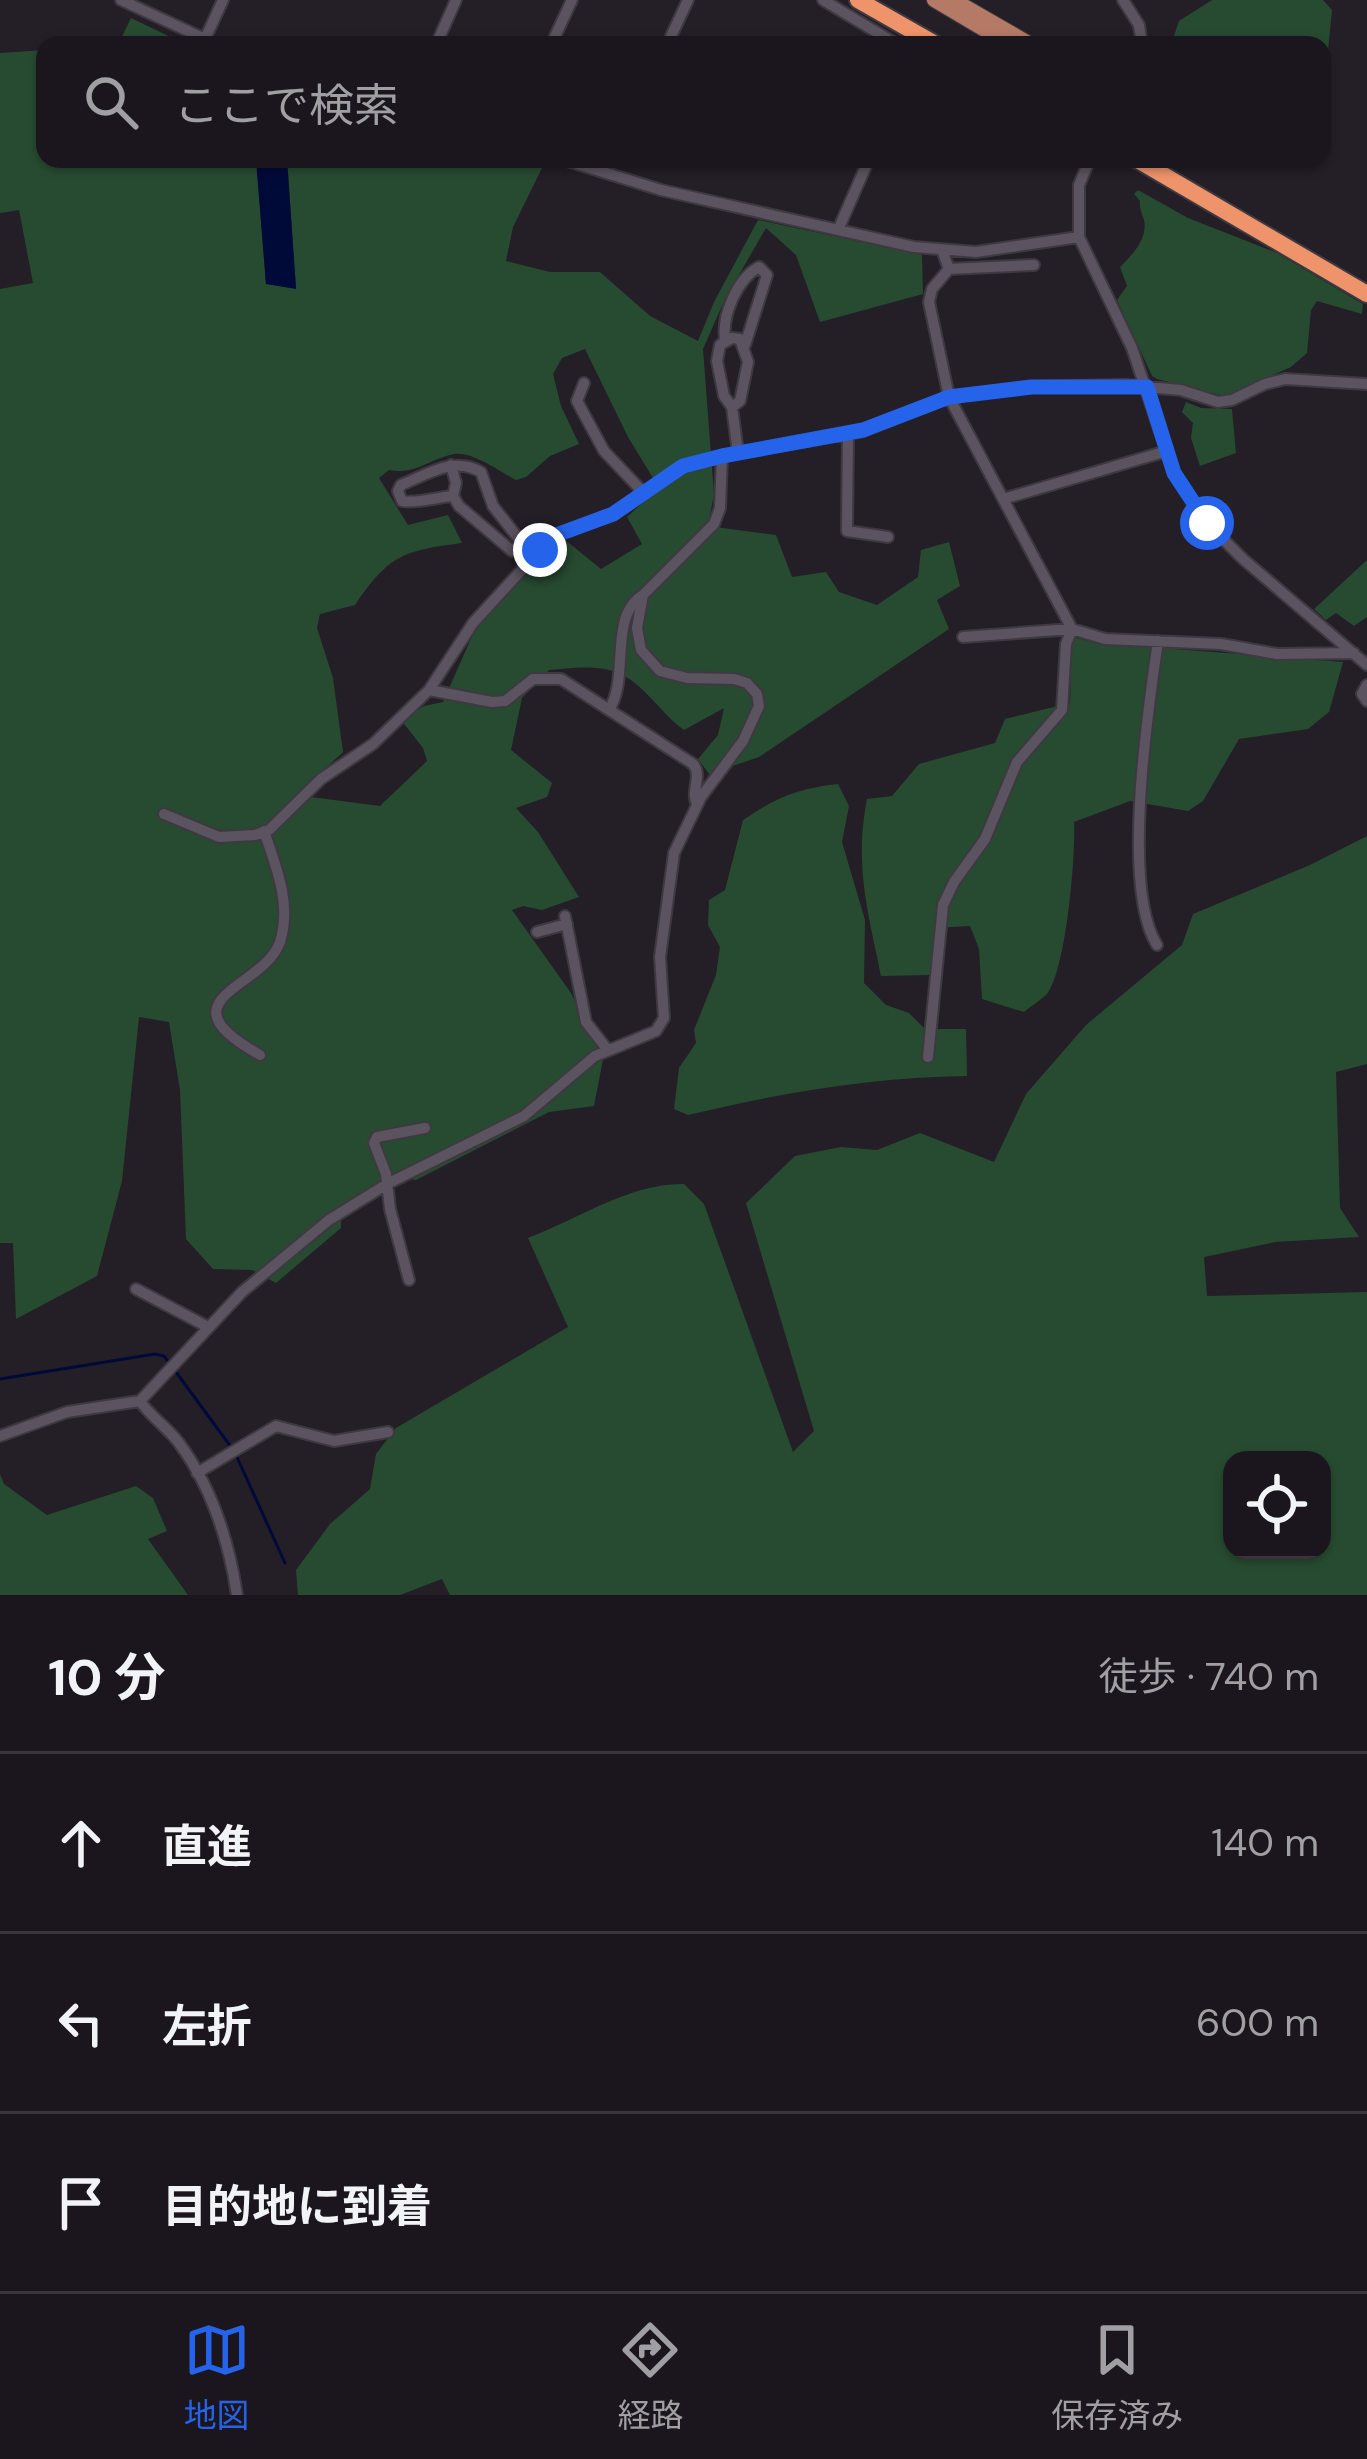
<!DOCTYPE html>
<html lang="ja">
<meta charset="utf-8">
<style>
body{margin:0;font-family:"DM Sans","Noto Sans JP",sans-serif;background:#241f26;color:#f1f3f6}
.controls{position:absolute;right:36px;bottom:36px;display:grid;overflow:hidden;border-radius:24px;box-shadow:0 3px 9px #0004}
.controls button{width:108px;height:108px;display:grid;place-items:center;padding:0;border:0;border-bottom:3px solid #39353b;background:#1b161d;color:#f1f3f6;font:60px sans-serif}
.stop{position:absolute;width:36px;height:36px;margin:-27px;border:9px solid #2563eb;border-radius:50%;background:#fff}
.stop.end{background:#2563eb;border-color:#fff;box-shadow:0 3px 12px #0008}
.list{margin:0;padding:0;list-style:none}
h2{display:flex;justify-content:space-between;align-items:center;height:156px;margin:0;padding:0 48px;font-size:51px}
h2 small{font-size:39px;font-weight:400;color:#a09fa4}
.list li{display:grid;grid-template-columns:78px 1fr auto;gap:36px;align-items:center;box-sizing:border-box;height:180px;padding:0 48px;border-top:3px solid #39353b}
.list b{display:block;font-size:45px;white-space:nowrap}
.list em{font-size:39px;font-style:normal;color:#a09fa4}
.icon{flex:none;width:66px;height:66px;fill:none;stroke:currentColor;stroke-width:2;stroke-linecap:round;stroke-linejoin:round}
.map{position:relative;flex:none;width:1367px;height:1595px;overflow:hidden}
.search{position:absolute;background:#1b161d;box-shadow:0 3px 9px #0004;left:36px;right:36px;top:36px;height:132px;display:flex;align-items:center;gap:30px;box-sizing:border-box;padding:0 42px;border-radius:24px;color:#a09fa4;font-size:45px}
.sheet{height:696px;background:#1b161d}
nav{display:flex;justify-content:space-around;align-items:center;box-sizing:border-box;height:168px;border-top:3px solid #39353b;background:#1b161d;font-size:33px;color:#a09fa4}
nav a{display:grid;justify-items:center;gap:6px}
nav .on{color:#2563eb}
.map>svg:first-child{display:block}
</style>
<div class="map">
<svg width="1367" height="1595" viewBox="0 0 1367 1595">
<rect width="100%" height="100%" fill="#241e27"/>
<path fill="#274b31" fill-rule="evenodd" d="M1212,0H1323L1332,10L1327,61L1322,62V45H1171L1179,21Z
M131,18L187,45H118Z
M45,50V159H256L266,284L296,288L287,159H534L542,168L513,227L506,261L550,272H600L650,316L698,341L714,302L758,220L922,255L923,294L820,322L796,255L766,228L725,299L703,349L714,494L708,526L776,535L792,577L826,572L839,592L877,605L918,577L921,550L949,542L960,586L937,600L949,629L759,757L709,774L698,759L718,735L724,708L684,730C663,715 646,688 626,677C604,663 573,668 549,670L522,698L511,750L552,783L547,797L516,808L538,832L579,897L542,910L523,906L512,910L571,993L603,1059L594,1106L549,1112L416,1180L392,1176L341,1205V1228L276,1283L252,1270L213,1269L186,1239L180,1090L169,1022L139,1017L122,1181L97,1276L16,1319L13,1243H0V289L33,283L19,210L0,213V53ZM585,349L628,437L659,488L627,517L642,544L601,569L564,539L549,548L476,627L443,702L424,706L401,720L423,748L427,761L380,806L311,797L309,784L343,752L333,678L317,628L320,614L355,605C390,554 403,551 462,543L448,515L408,525L379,478L389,470C416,475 429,459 454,454C472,451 499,471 516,480L526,477L550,456L579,444L561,406L553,374L562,358Z
M1138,190L1188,218L1277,253L1363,304L1362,314L1317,301L1311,310L1307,353L1291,367L1225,396L1157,379L1152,376L1117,300L1127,286L1120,267C1132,255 1148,239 1144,220C1142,214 1139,207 1140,201L1134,194Z
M1186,402L1201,408L1232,409L1236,453L1200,466L1191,438L1193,423L1182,412Z
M1367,560V617L1354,626L1336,613L1326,620L1314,609Z
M1072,637L1096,643L1343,662L1329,712L1308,729L1239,739L1203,801L1188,811L1130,801L1074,822C1076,854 1066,971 1047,994C1041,1000 1031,1006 1024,1012L982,999L979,949L970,926L935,928L931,975L881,976C868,911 854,866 867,799L892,796L919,764L995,743L1005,719L1070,703Z
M838,784L849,806L842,842L865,920L864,983L886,1005L909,1013L925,1029H966L967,1076C873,1077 780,1093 688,1115L674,1109L679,1068L696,1043L694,1030L716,975L720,947L708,925L709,900L725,890L743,820C775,798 799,788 838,784Z
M1367,836V1064L1336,1072L1340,1208L1359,1237L1275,1242L1204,1257L1207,1296L1367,1292V1595H450L442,1579L400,1595H298L296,1570L330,1524L370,1489L376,1454L396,1428L568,1327L528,1238C578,1219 630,1183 684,1184L704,1204L793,1452L814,1431L746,1203L795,1156L841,1147L877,1150L920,1133L994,1162L1026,1094L1086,1025L1182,945L1193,914L1310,865ZM1232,1460H1322V1550H1232Z
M0,1474L4,1484L47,1515L136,1486L153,1498L167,1531L148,1539L188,1595H0Z"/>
<path fill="#000a39" d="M256,159H287L296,289L266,284Z"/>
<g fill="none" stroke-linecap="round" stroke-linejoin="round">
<path stroke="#000a39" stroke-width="3" d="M176,1372L231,1447
M0,1379L155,1354L164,1356L171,1365
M236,1455L285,1563"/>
<g stroke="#3e3941" stroke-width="14">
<path id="minor" d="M121,0L218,45
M823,0L898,45
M1123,0L1139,25L1142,45
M205,39L223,0
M436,45L456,0
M551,45L572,0
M667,45L688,0
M561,159L661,190L914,247L976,252L1079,237
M1090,159L1079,185V237L1132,348L1174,473L1207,523L1243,559L1367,665
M838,230L869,159
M942,250L949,269L1034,265
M949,269L932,289L929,302L949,397L1072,629
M725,339C722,315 737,279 759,267L767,275L745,345
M584,383L577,401L604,451L643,492
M732,407L740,401L748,362L740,339L732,338L720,345L717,361L724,396L732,407L738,453
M848,434L847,531L888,537
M451,465L456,483L453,496L459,506L512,551L524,544
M453,496C438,497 416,504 402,501L398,491L401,485C428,474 454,456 481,472L493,506L533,557
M1003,499L1167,451
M963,637L1072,629L1105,639L1221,644L1277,654L1354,653
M1367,685L1362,694L1367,701
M429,690L492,702L505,701L533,679H561L693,764C703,776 690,791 697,804
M609,710C630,677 608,616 643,595
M164,814L219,837L255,835L269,830L321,779L373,744L429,690L473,623L540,550L559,534L613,515L683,467L722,456L863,431L949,397L1031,387L1125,385L1181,390L1218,402L1232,400L1265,384L1285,379L1367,384
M565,916L586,1022L607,1049
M537,932L567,924
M1157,945C1121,888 1148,710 1158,641
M260,1055C158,998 264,989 280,942C292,904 276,867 264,831
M928,1057L943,905L954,882L985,839L1017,762L1062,710L1066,644L1072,629
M409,1280L390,1209L386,1174L374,1143L377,1137L425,1128
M136,1289L208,1327
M140,1401C151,1417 167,1427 179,1443C211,1486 229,1542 237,1595
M0,1436L67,1412L140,1401L242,1292L329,1220L387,1184L524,1116L595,1056L656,1031L664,1018L660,957L674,853L701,797L743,741L759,706L757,694L747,683L734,679L687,678L660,671L641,650L637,628L643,595L714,524L720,508L722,456
M197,1473L276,1426L334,1441L388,1432"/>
</g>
<g stroke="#3e3941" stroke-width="16">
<path id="major" d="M934,0L1010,45
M954,0L1032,45"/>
</g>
<g stroke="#3e3941" stroke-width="20">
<path id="highway" d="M858,0L937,45
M1136,159L1367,294"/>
</g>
<use href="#minor" stroke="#5b535f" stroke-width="10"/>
<use href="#major" stroke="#b47a66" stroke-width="14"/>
<use href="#highway" stroke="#ef946a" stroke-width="16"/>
</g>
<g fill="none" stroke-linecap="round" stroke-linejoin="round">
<path stroke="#2563eb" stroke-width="15" d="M540,550L559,534L613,514L683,466L722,456L863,430L949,397L1031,387H1147L1174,473L1207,523"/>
</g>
</svg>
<div class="controls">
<button><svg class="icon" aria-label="locate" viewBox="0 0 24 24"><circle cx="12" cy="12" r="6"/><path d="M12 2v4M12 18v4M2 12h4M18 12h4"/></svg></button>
</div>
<div class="stop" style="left:1207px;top:523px"></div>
<div class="stop end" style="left:540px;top:550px"></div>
<div class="search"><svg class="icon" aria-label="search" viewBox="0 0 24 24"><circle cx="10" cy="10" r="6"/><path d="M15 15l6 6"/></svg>ここで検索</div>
</div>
<section class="sheet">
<h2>10 分<small>徒歩 · 740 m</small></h2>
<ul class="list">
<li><svg class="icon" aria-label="ahead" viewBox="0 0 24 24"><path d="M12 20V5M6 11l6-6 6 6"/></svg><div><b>直進</b></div><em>140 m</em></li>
<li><svg class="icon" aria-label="left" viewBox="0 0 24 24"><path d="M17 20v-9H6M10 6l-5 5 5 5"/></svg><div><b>左折</b></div><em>600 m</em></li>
<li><svg class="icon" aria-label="arrive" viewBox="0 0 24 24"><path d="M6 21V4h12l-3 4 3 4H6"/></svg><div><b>目的地に到着</b></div></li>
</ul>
</section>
<nav>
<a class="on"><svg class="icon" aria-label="map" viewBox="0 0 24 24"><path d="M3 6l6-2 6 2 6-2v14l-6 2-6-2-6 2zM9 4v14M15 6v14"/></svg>地図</a>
<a><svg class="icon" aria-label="directions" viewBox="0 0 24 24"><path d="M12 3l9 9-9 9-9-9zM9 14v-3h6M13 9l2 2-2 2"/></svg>経路</a>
<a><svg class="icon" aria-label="saved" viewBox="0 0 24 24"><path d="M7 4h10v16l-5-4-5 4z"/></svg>保存済み</a>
</nav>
